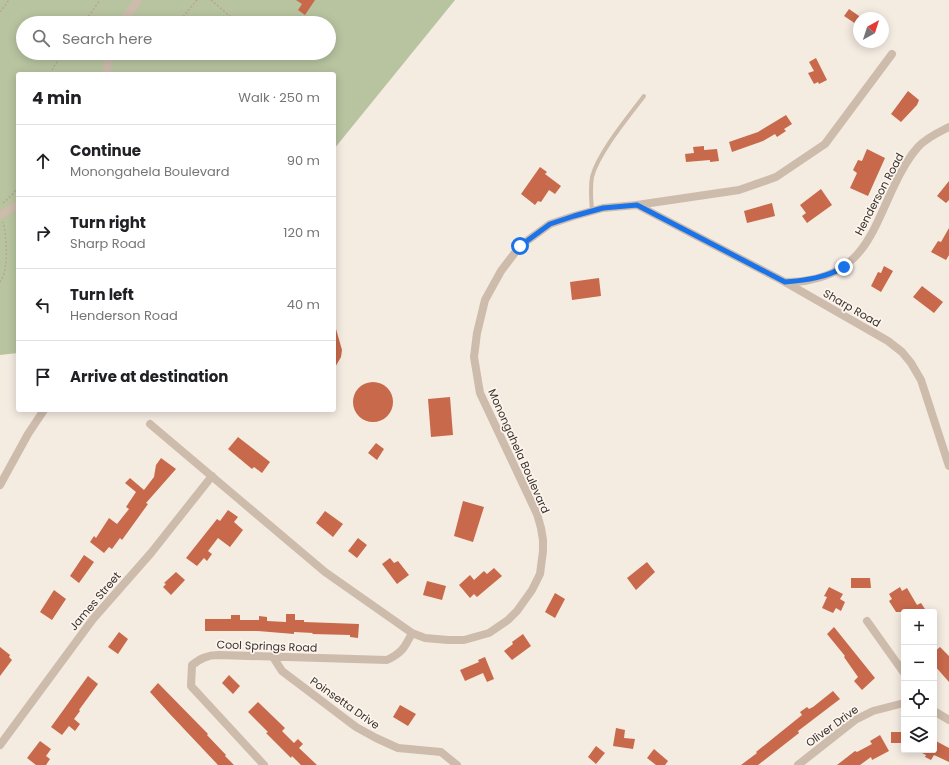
<!DOCTYPE html>
<meta charset="utf-8">
<style>
body{margin:0;font-family:Poppins,sans-serif;background:#f6f6f6;color:#202124}
.controls{position:absolute;right:12px;bottom:12px;display:grid;overflow:hidden;border-radius:4px;box-shadow:0 2px 10px #0003}
.controls button{width:36px;height:36px;display:grid;place-items:center;padding:0;border:0;border-bottom:1px solid #e0e0e0;background:#fff;color:#202124;font:20px sans-serif}
.compass{position:absolute;left:853px;top:12px;width:36px;height:36px;border-radius:50%;background:#fff;box-shadow:0 2px 10px #0003;rotate:39deg}
.stop{position:absolute;width:12px;height:12px;margin:-9px;border:3px solid #1a73e8;border-radius:50%;background:#fff}
.stop.end{background:#1a73e8;border-color:#fff;box-shadow:0 1px 4px #0008}
.list{margin:0;padding:0;list-style:none}
h2{display:flex;justify-content:space-between;align-items:center;height:52px;margin:0;padding:0 16px;font-size:17px}
h2 small{font-size:13px;font-weight:400;color:#757577}
.list li{display:grid;grid-template-columns:26px 1fr auto;gap:12px;align-items:center;box-sizing:border-box;height:72px;padding:0 16px;border-top:1px solid #e0e0e0}
.list b{display:block;font-size:15px;white-space:nowrap}
.list p{margin:0;font-size:13px;white-space:nowrap;color:#757577}
.list em{font-size:13px;font-style:normal;color:#757577}
.icon{flex:none;width:22px;height:22px;fill:none;stroke:currentColor;stroke-width:2;stroke-linecap:round;stroke-linejoin:round}
.map{position:relative;flex:none;width:949px;height:765px;overflow:hidden}
.search{position:absolute;background:#fff;box-shadow:0 2px 10px #0003;left:16px;top:16px;width:320px;height:44px;display:flex;align-items:center;gap:10px;box-sizing:border-box;padding:0 14px;border-radius:22px;color:#757577;font-size:15px}
.panel{position:absolute;background:#fff;box-shadow:0 2px 10px #0003;left:16px;top:72px;width:320px;height:340px;border-radius:4px}
.map>svg:first-child{display:block}
</style>
<div class="map">
<svg width="949" height="765" viewBox="0 0 949 765">
<rect width="100%" height="100%" fill="#f4ebe1"/>
<path fill="#b8c4a0" fill-rule="evenodd" d="M0,0H455L334,149V74H18V353L0,355ZM23,23H329V53H23Z"/>
<path fill="#c8694b" d="M296,0H315L305,15L298,10L302,4Z
M849,9L859,16V26L844,16Z
M816,58L827,80L819,84L818,82L814,84L808,73L814,71L809,62Z
M908,91L919,100L917,105L901,122L891,114Z
M786,115L792,124L784,129L786,131L777,137L775,134L763,141L732,152L729,142L758,132Z
M704,146V150L717,149L719,161L710,162V160L686,162L685,154L694,153L693,147Z
M867,149L885,158L868,196L850,188L857,173L853,170L858,160L862,161Z
M540,167L547,172L545,174L561,186L555,194L549,190L541,202L538,201L535,205L521,194Z
M949,181V200L946,203L937,196Z
M821,189L832,205L807,223L802,216L806,213L800,205Z
M772,203L775,216L747,223L744,211Z
M949,228V255L946,260L931,252L938,241L941,242Z
M884,266L893,271L881,292L871,286L878,272L881,273Z
M599,278L601,296L572,300L570,282Z
M922,286L943,302L934,313L913,297Z
M334,329H336L342,350L341,357L334,369Z
M353 402a20 20 0 1 1 40 0a20 20 0 1 1-40 0Z
M450,397L453,435L431,437L428,399Z
M238,437L270,462L262,473L254,467L252,469L228,449Z
M376,443L384,449L377,460L368,453Z
M161,458L176,469L146,503L148,504L122,540L120,538L112,549L109,547L104,553L90,542L94,536L96,538L109,518L117,524L129,509L126,507L136,492L125,483L130,478L144,490L154,477L156,465Z
M463,501L484,507L473,542L454,536Z
M228,510L238,517L234,522L243,530L230,547L218,538L208,551L212,554L207,561L204,558L197,566L186,558L217,519L220,521Z
M325,511L343,524L333,537L316,523Z
M358,538L367,545L357,558L348,551Z
M84,555L94,562L79,583L70,576Z
M390,558L394,563L398,561L409,575L397,584L382,564Z
M647,562L655,572L636,590L627,578Z
M494,568L502,576L477,597L474,594L470,598L459,585L470,575L474,580L484,571L487,574Z
M176,572L185,580L171,595L163,587L166,584L164,583Z
M851,578H870L871,588H851Z
M427,581L446,586L442,600L423,595Z
M829,587L843,594L840,599L845,602L841,611L836,608L833,613L822,608L827,597L824,596Z
M900,587L902,591L907,588L917,605L921,603L925,609L921,611L922,612H896L889,601L892,599L889,594Z
M54,590L66,599L52,620L40,612Z
M555,593L565,599L555,618L545,612Z
M286,614H295V620H304V622L359,624L358,638L350,637V635L312,634L313,633L294,632V634L258,631H205V619H231V615H240V620H259V616L267,617V621L286,622Z
M834,627L875,678L862,690L854,681L858,677L844,657L845,656L827,634Z
M119,632L128,639L118,654L108,647Z
M523,634L531,646L512,660L504,651L513,644L512,642Z
M0,647L10,655L9,657L12,660L0,676Z
M940,647L949,656V682L934,665V652Z
M485,657L494,679L487,682L483,673L465,681L460,670L479,662L478,660Z
M229,675L240,686L233,694L222,683Z
M88,676L98,684L79,710L80,711L74,719L80,724L75,731L69,726L62,735L51,727Z
M158,683L208,734L207,735L226,755L225,756L234,765H218L168,712L150,692Z
M833,691L840,699L798,731L799,733L758,765H741L757,753L756,752L802,715L800,712L807,707L809,709L813,707Z
M258,702L285,728L282,731L294,743L298,739L303,744L299,748L317,765H301L292,756L291,758L266,733L268,732L248,712Z
M400,705L416,714L408,726L393,717Z
M616,728L625,730L624,738L635,739L633,749L613,746Z
M891,732H904V743H891Z
M880,735L889,751L872,760L871,757L860,765H837L855,751L857,752L872,744L870,741Z
M934,740L949,748V762L934,755L931,760L925,757L926,755L916,750H934Z
M40,741L51,749L46,756L50,759L46,765H36L27,758Z
M596,746L605,753L596,764L588,757Z
M654,749L668,761L665,765H656L647,758Z"/>
<g fill="none" stroke-linecap="round" stroke-linejoin="round">
<path stroke="#b9a596" stroke-width="1.5" stroke-dasharray="2 2" stroke-linecap="butt" d="M211,0L238,23
M0,12L9,0
M84,23L100,0
M178,23L197,0
M51,74L53,68L63,53
M3,203L12,195L18,187
M0,282C9,270 7,236 3,222"/>
<path stroke="#cdbbac" stroke-width="4" d="M592,211C591,199 590,188 592,177C598,153 629,116 644,96"/>
<path stroke="#cdbbac" stroke-width="8" d="M122,23L138,0
M106,74L110,53
M637,205L785,282L888,341L902,352L911,363L921,380L949,466
M0,215L18,205
M785,282C793,282 801,282 809,280C862,271 873,231 893,188C900,173 907,159 918,147C926,138 939,132 949,127
M150,424L325,572L412,633L425,638L448,640H464L489,633L508,620L517,611L532,590L540,574L543,551V540L541,528L537,514L480,393L474,357L477,333L485,300L501,271L520,246L550,224L574,216L603,208L637,205L739,190L776,177L825,144L892,54
M0,485L28,434L44,410
M867,621L904,673
M273,657L282,671L356,727L376,738L398,748L441,752L457,765
M934,711L949,720
M0,745L93,619L151,553L212,476
M264,765L191,686L192,665C200,659 207,655 218,655L387,660C402,653 405,647 412,633
M798,765L855,720L873,711L904,703"/>
</g>
<g fill="none" stroke-linecap="round" stroke-linejoin="round">
<path stroke="#1a73e8" stroke-width="5" d="M520,246L550,224L574,216L603,208L637,205L785,282C807,280 825,278 844,267"/>
</g>
<g text-anchor="middle" stroke-width="3.5" stroke-linejoin="round" paint-order="stroke">
<g font-size="11" fill="#3b302b" stroke="#fbf5ee">
<text transform="translate(879 194) rotate(-62)" y="4">Henderson Road</text>
<text transform="translate(852 308) rotate(30)" y="4">Sharp Road</text>
<text transform="translate(519 451) rotate(66)" y="4">Monongahela Boulevard</text>
<text transform="translate(95 601) rotate(-50)" y="4">James Street</text>
<text transform="translate(267 646) rotate(2)" y="4">Cool Springs Road</text>
<text transform="translate(345 703) rotate(35)" y="4">Poinsetta Drive</text>
<text transform="translate(832 726) rotate(-36)" y="4">Oliver Drive</text>
</g>
</g>
</svg>
<div class="controls">
<button>+</button>
<button>−</button>
<button><svg class="icon" aria-label="locate" viewBox="0 0 24 24"><circle cx="12" cy="12" r="6"/><path d="M12 2v4M12 18v4M2 12h4M18 12h4"/></svg></button>
<button><svg class="icon" aria-label="layers" viewBox="0 0 24 24"><path d="M12 4l9 5-9 5-9-5zM3 14l9 5 9-5"/></svg></button>
</div>
<svg class="compass" viewBox="-18 -18 36 36"><path d="M0-13l5 13h-10z" fill="#e53935"/><path d="M0 13l5-13h-10z" fill="#757577"/></svg>
<div class="stop" style="left:520px;top:246px"></div>
<div class="stop end" style="left:844px;top:267px"></div>
<div class="search"><svg class="icon" aria-label="search" viewBox="0 0 24 24"><circle cx="10" cy="10" r="6"/><path d="M15 15l6 6"/></svg>Search here</div>
<section class="panel">
<h2>4 min<small>Walk · 250 m</small></h2>
<ul class="list">
<li><svg class="icon" aria-label="ahead" viewBox="0 0 24 24"><path d="M12 20V5M6 11l6-6 6 6"/></svg><div><b>Continue</b><p>Monongahela Boulevard</p></div><em>90 m</em></li>
<li><svg class="icon" aria-label="right" viewBox="0 0 24 24"><path d="M7 20v-9h11M14 6l5 5-5 5"/></svg><div><b>Turn right</b><p>Sharp Road</p></div><em>120 m</em></li>
<li><svg class="icon" aria-label="left" viewBox="0 0 24 24"><path d="M17 20v-9H6M10 6l-5 5 5 5"/></svg><div><b>Turn left</b><p>Henderson Road</p></div><em>40 m</em></li>
<li><svg class="icon" aria-label="arrive" viewBox="0 0 24 24"><path d="M6 21V4h12l-3 4 3 4H6"/></svg><div><b>Arrive at destination</b></div></li>
</ul>
</section>
</div>
